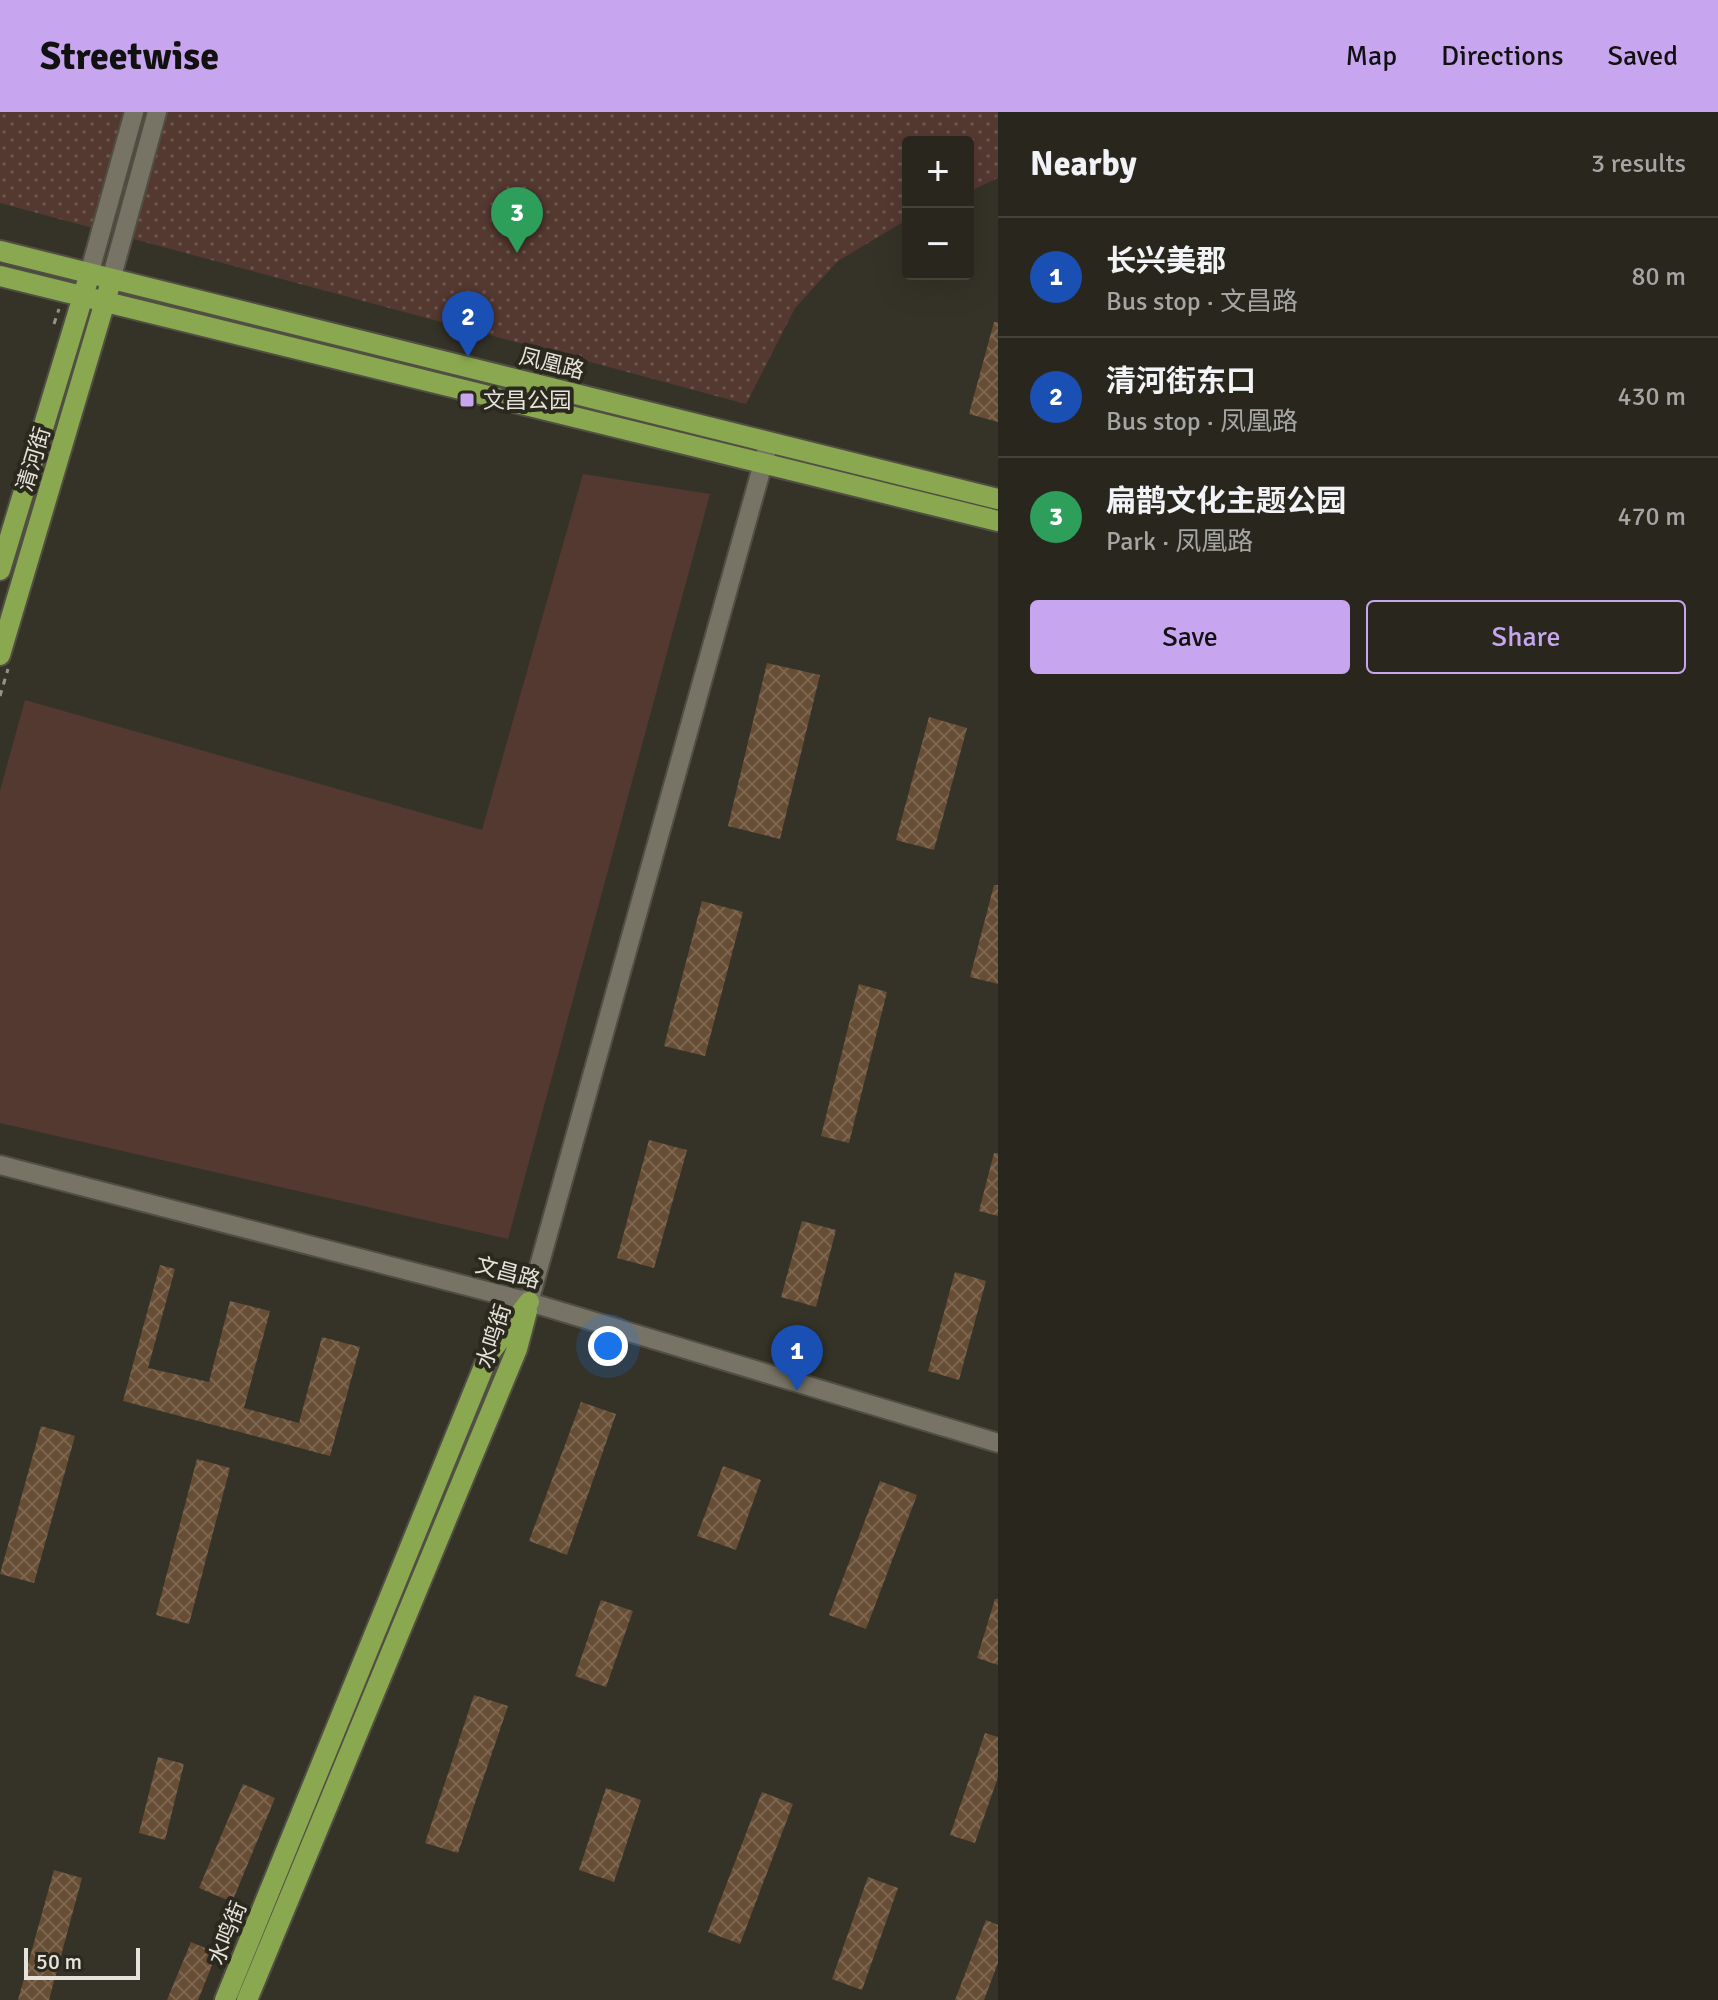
<!DOCTYPE html>
<meta charset="utf-8">
<style>
body{margin:0;font-family:Signika,"Noto Sans SC",sans-serif;background:#34322a;color:#f1f3f6}
.controls{position:absolute;right:24px;top:24px;display:grid;overflow:hidden;border-radius:8px;box-shadow:0 8px 32px #0002}
.controls button{width:72px;height:72px;display:grid;place-items:center;padding:0;border:0;border-bottom:2px solid #44433b;background:#28261d;color:#f1f3f6;font:40px sans-serif}
.scale{position:absolute;left:24px;bottom:20px;width:116px;box-sizing:border-box;padding-left:8px;border:4px solid #e5e3db;border-top:0;font-size:22px;line-height:28px;white-space:nowrap;color:#e5e3db;-webkit-text-stroke:6px #2b291d;paint-order:stroke}
.you{position:absolute;left:608px;top:1234px;width:28px;height:28px;margin:-20px;border:6px solid #fff;border-radius:50%;background:#1a73e8;box-shadow:0 0 0 12px #1a73e833}
.badge{display:grid;place-items:center;width:52px;height:52px;border-radius:50%;background:#c7a6ef;color:#fff;font-size:26px;font-weight:700}
.pin{position:absolute;translate:-50% -66px;filter:drop-shadow(0 2px 4px #0008)}
.pin::after{content:'';position:absolute;top:42px;width:28px;height:24px;background:inherit;clip-path:polygon(0 0,100% 0,50% 100%)}
.list{margin:0;padding:0;list-style:none}
h2{display:flex;justify-content:space-between;align-items:center;height:104px;margin:0;padding:0 32px;font-size:34px}
h2 small{font-size:26px;font-weight:400;color:#a5a5a4}
.list li{display:grid;grid-template-columns:52px 1fr auto;gap:24px;align-items:center;box-sizing:border-box;height:120px;padding:0 32px;border-top:2px solid #44433b}
.list b{display:block;font-size:30px;white-space:nowrap}
.list p{margin:0;font-size:26px;white-space:nowrap;color:#a5a5a4}
.list em{font-size:26px;font-style:normal;color:#a5a5a4}
.actions{display:flex;gap:16px;padding:24px 32px}
.actions a{flex:1;padding:18px 0;border:2px solid #c7a6ef;border-radius:8px;text-align:center;font-size:28px;color:#c7a6ef}
.actions .main{background:#c7a6ef;color:#111}
.map{position:relative;flex:none;width:998px;height:1888px;overflow:hidden}
header{display:flex;align-items:center;gap:48px;box-sizing:border-box;height:112px;padding:0 40px;background:#c7a6ef;color:#111}
header strong{font-size:38px}
nav{display:flex;gap:44px;margin-inline-start:auto;font-size:28px}
main{display:flex}
aside{flex:1;background:#28261d}
.map>svg:first-child{display:block}
</style>
<header>
<strong>Streetwise</strong>
<nav><a>Map</a><a>Directions</a><a>Saved</a></nav>
</header>
<main>
<div class="map">
<svg width="998" height="1888" viewBox="0 0 998 1888">
<defs>
<pattern id="park-dots" width="8" height="8" patternUnits="userSpaceOnUse" patternTransform="scale(2)"><rect width="8" height="8" fill="#543931"/><path d="M2 2h.1M6 6h.1" fill="none" stroke="#6c564e" stroke-width="1.8" stroke-linecap="round"/></pattern>
<pattern id="building-cross-hatch" width="8" height="8" patternUnits="userSpaceOnUse" patternTransform="scale(2)"><rect width="8" height="8" fill="#664d34"/><path d="M0 0l8 8M0 8l8-8" fill="none" stroke="#7c6651"/></pattern>
</defs>
<rect width="100%" height="100%" fill="#353327"/>
<path fill="#543931" d="M583,362L710,382L508,1127L0,1011V679L25,588L482,718Z"/>
<path fill="url(#park-dots)" d="M0,0H998V66L968,80V30H908V107L838,149L795,196L746,292L0,91Z"/>
<path fill="url(#building-cross-hatch)" d="M994,210H998V310L969,302Z
M767,551L820,563L780,727L728,714Z
M929,605L967,616L934,738L896,728Z
M994,773H998V872L970,865Z
M702,789L743,800L705,944L664,934Z
M859,872L887,880L849,1031L821,1024Z
M649,1028L687,1038L654,1156L617,1146Z
M994,1041H998V1104L979,1099Z
M802,1109L836,1118L816,1195L781,1185Z
M160,1153L175,1157L148,1256L209,1270L230,1189L270,1199L244,1296L299,1311L322,1225L360,1235L330,1344L123,1289Z
M955,1160L986,1169L959,1268L928,1259Z
M581,1290L616,1302L567,1443L529,1429Z
M41,1314L75,1324L34,1471L0,1462Z
M197,1347L230,1356L189,1512L156,1503Z
M723,1354L761,1368L736,1438L697,1424Z
M880,1369L917,1383L866,1517L829,1503Z
M995,1487H998V1553L977,1546Z
M601,1488L633,1499L606,1575L575,1564Z
M474,1583L508,1594L458,1741L425,1731Z
M985,1621L998,1625V1665L975,1731L950,1723Z
M158,1645L184,1652L165,1728L139,1721Z
M243,1672L275,1686L232,1790L199,1776Z
M606,1676L641,1688L614,1770L579,1758Z
M762,1680L793,1692L740,1832L708,1820Z
M54,1758L82,1766L49,1888H18Z
M868,1765L898,1776L862,1878L832,1867Z
M986,1808L998,1813V1851L984,1888H955Z
M191,1830L217,1841L198,1888H167Z"/>
<g fill="none" stroke-linecap="round" stroke-linejoin="round">
<g stroke="#514f44" stroke-width="22">
<path id="minor" d="M90,159L134,0
M112,164L157,0
M0,1053L529,1190L998,1331
M529,1190L767,337"/>
</g>
<g stroke="#514f44" stroke-width="24">
<path id="major" d="M0,139L998,387
M0,164L998,409
M0,458L87,171
M0,543L109,176
M225,1888L489,1242L529,1190
M247,1888L517,1237L527,1199"/>
</g>
<path stroke="#959389" stroke-width="3" stroke-dasharray="6 6" stroke-linecap="butt" d="M54,212L59,197
M0,584L8,557"/>
<use href="#minor" stroke="#777466" stroke-width="18"/>
<use href="#major" stroke="#8aa84f" stroke-width="20"/>
</g>
<rect fill="#c7a6ef" stroke="#2b291d" stroke-width="3" x="459" y="280" width="16" height="16" rx="4"/>
<g text-anchor="middle" stroke-width="8" stroke-linejoin="round" paint-order="stroke">
<g font-size="22" fill="#e5e3db" stroke="#2b291d">
<text transform="translate(552 251) rotate(14)" y="8">凤凰路</text>
<text transform="translate(33 347) rotate(-73)" y="8">清河街</text>
<text transform="translate(508 1160) rotate(15)" y="8">文昌路</text>
<text transform="translate(493 1224) rotate(-72)" y="8">水鸣街</text>
<text transform="translate(227 1821) rotate(-68)" y="8">水鸣街</text>
</g>
<g font-size="22" fill="#e5e3db" stroke="#2b291d" text-anchor="start">
<text x="483" y="296">文昌公园</text>
</g>
</g>
</svg>
<div class="controls">
<button>+</button>
<button>−</button>
</div>
<div class="scale">50 m</div>
<div class="you"></div>
<div class="pin badge" style="left:797px;top:1279px;background:#1a4fb4">1</div>
<div class="pin badge" style="left:468px;top:245px;background:#1a4fb4">2</div>
<div class="pin badge" style="left:517px;top:141px;background:#2e9e5b">3</div>
</div>
<aside>
<h2>Nearby<small>3 results</small></h2>
<ul class="list">
<li><span class="badge" style="background:#1a4fb4">1</span><div><b>长兴美郡</b><p>Bus stop · 文昌路</p></div><em>80 m</em></li>
<li><span class="badge" style="background:#1a4fb4">2</span><div><b>清河街东口</b><p>Bus stop · 凤凰路</p></div><em>430 m</em></li>
<li><span class="badge" style="background:#2e9e5b">3</span><div><b>扁鹊文化主题公园</b><p>Park · 凤凰路</p></div><em>470 m</em></li>
</ul>
<div class="actions"><a class="main">Save</a><a>Share</a></div>
</aside>
</main>
